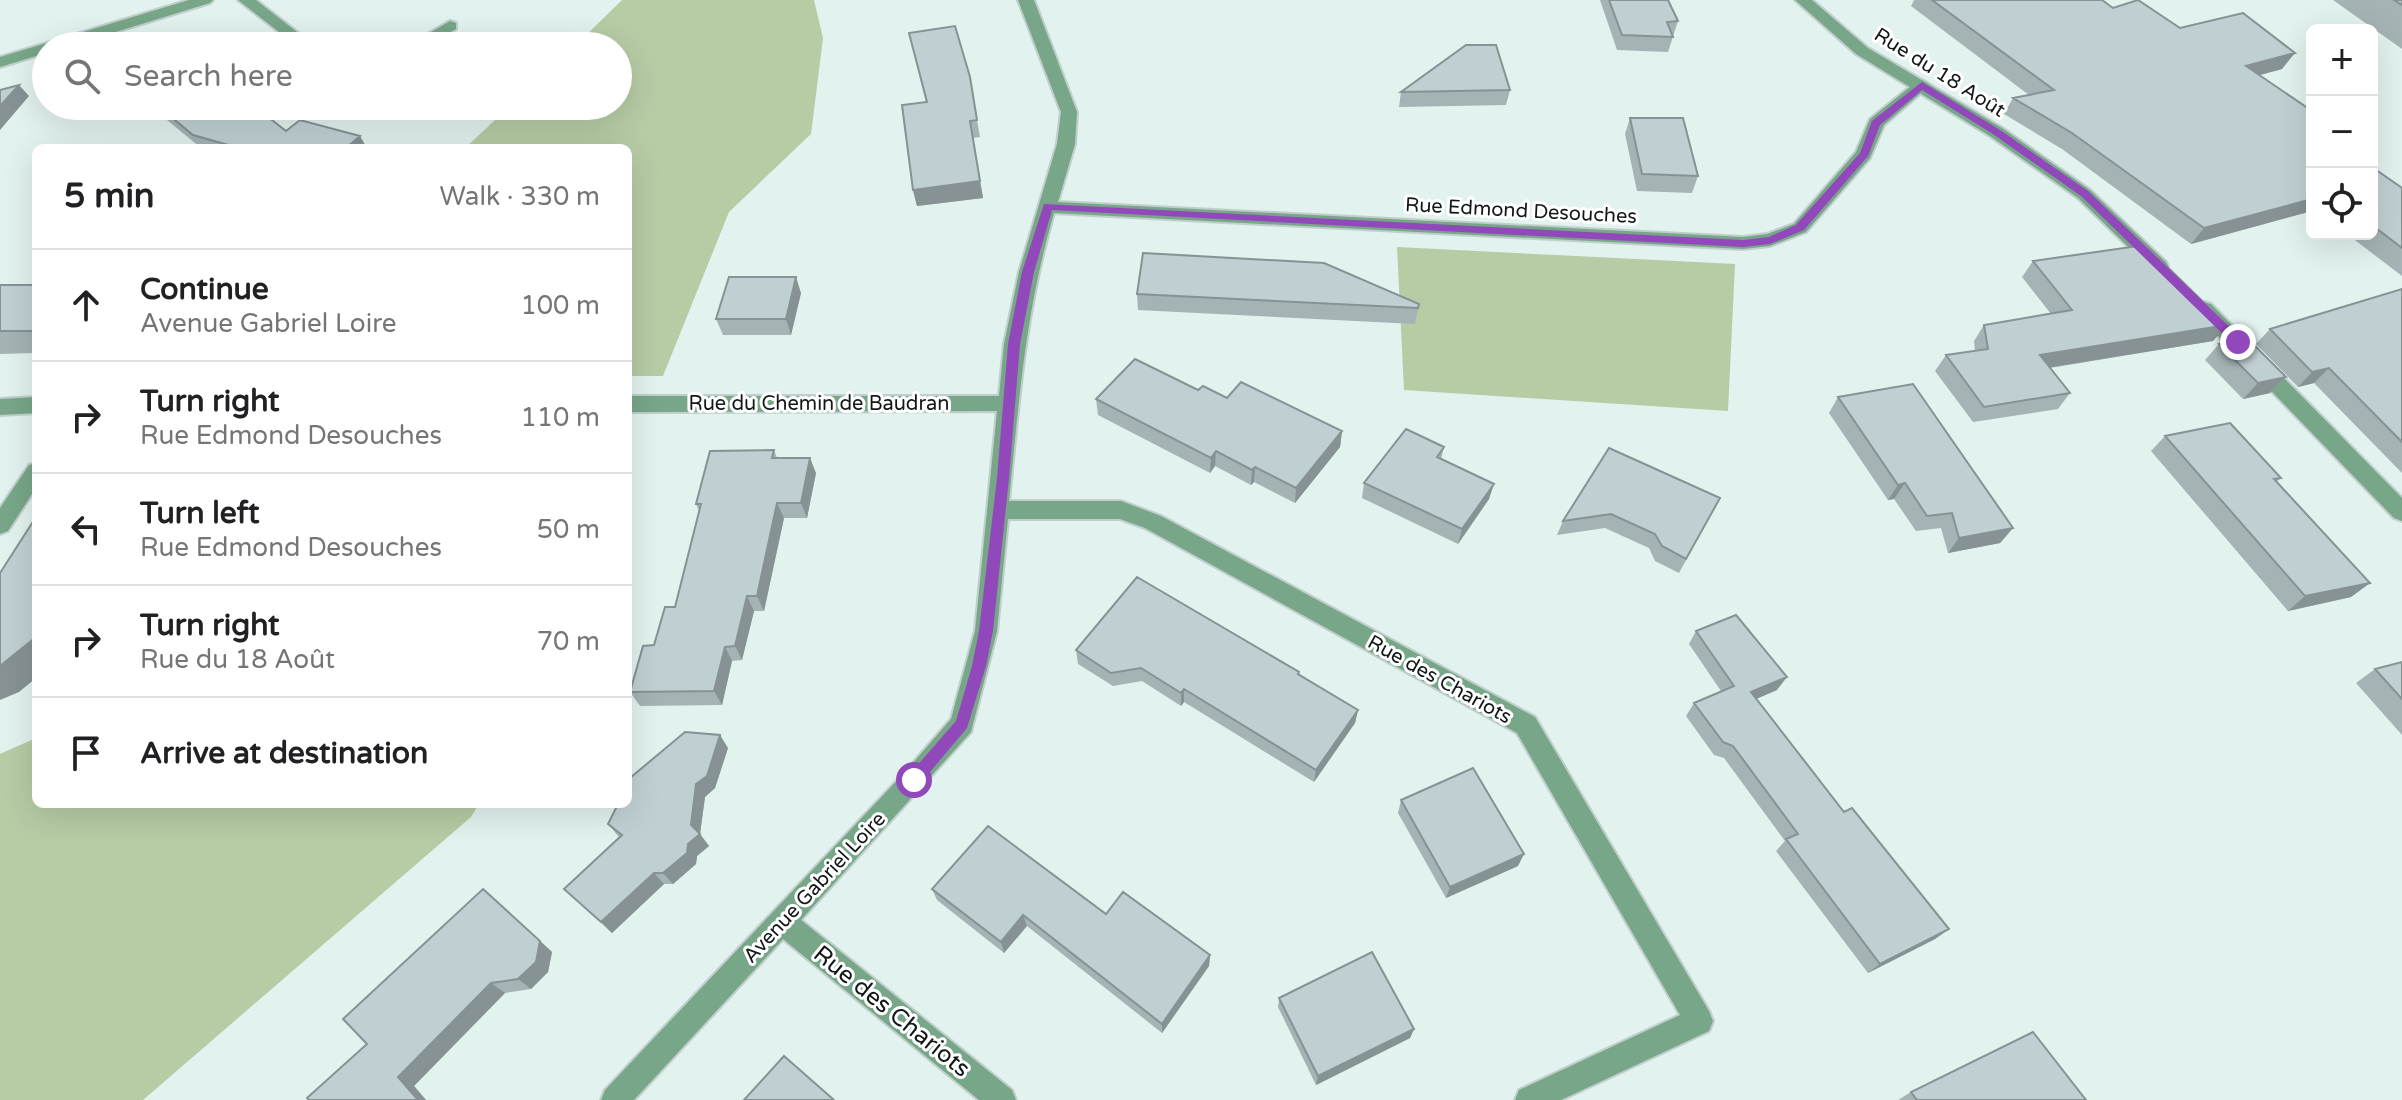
<!DOCTYPE html>
<meta charset="utf-8">
<style>
body{margin:0;font-family:"Varela Round",sans-serif;background:#f6f6f6;color:#202124}
.controls{position:absolute;right:24px;top:24px;display:grid;overflow:hidden;border-radius:12px;box-shadow:0 8px 32px #0002}
.controls button{width:72px;height:72px;display:grid;place-items:center;padding:0;border:0;border-bottom:2px solid #e0e0e0;background:#fff;color:#202124;font:40px sans-serif}
.stop{position:absolute;width:24px;height:24px;margin:-18px;border:6px solid #9148ba;border-radius:50%;background:#fff}
.stop.end{background:#9148ba;border-color:#fff;box-shadow:0 2px 8px #0008}
.list{margin:0;padding:0;list-style:none}
h2{display:flex;justify-content:space-between;align-items:center;height:104px;margin:0;padding:0 32px;font-size:34px}
h2 small{font-size:26px;font-weight:400;color:#757577}
.list li{display:grid;grid-template-columns:52px 1fr auto;gap:24px;align-items:center;box-sizing:border-box;height:112px;padding:0 32px;border-top:2px solid #e0e0e0}
.list b{display:block;font-size:30px;white-space:nowrap}
.list p{margin:0;font-size:26px;white-space:nowrap;color:#757577}
.list em{font-size:26px;font-style:normal;color:#757577}
.icon{flex:none;width:44px;height:44px;fill:none;stroke:currentColor;stroke-width:2;stroke-linecap:round;stroke-linejoin:round}
.map{position:relative;flex:none;width:2402px;height:1100px;overflow:hidden}
.search{position:absolute;background:#fff;box-shadow:0 8px 32px #0002;left:32px;top:32px;width:600px;height:88px;display:flex;align-items:center;gap:20px;box-sizing:border-box;padding:0 28px;border-radius:44px;color:#757577;font-size:30px}
.panel{position:absolute;background:#fff;box-shadow:0 8px 32px #0002;left:32px;top:144px;width:600px;height:664px;border-radius:12px}
.map>svg:first-child{display:block}
</style>
<div class="map">
<svg width="2402" height="1100" viewBox="0 0 2402 1100">
<rect width="100%" height="100%" fill="#e2f2ef"/>
<path fill="#b7cba5" d="M622,0H814L823,38L811,134L729,212L663,376H628V148H465L510,106H618V46H575Z
M1397,247L1735,264L1728,411L1404,390Z
M36,738V804H479L471,817L143,1100H0V754Z"/>
<g fill="none" stroke-linecap="round" stroke-linejoin="round">
<g stroke="#c1cfcc" stroke-width="4">
<path id="minor" d="M189,0H213L210,3L70,46H46V53L0,67V57Z
M238,0H256L315,46H297Z
M1018,0H1034L1077,112L1075,144L1058,202L1743,237L1767,234L1794,224L1856,152L1870,119L1916,82L1922,80L1930,85L1884,125L1870,158L1806,232L1770,246L1743,249L1054,213C1025,313 1019,400 1009,501H1121L1161,516L1535,717L1709,1011L1713,1021L1709,1031L1561,1100H1515L1519,1090L1680,1015L1517,733L1145,528L1120,519H1008L997,631L971,732L801,920L1012,1090L1016,1100H979L783,939L634,1100H601L605,1090L905,772L951,719L975,631L997,411L628,412V396H999L1004,344L1019,272L1057,144L1061,112Z
M450,21L456,23V29L426,46H407Z
M36,397V413L0,415V399Z
M36,463V488L8,531L0,534V508L29,465Z"/>
</g>
<g stroke="#c1cfcc" stroke-width="4">
<path id="tertiary" d="M1795,0H1812L1868,48L2002,128L2090,190L2166,262L2168,266L2166,270H2152L2078,198L1990,136L1856,54Z
M2204,302L2211,304L2402,498V521L2394,518L2197,314L2194,309L2197,304Z"/>
</g>
<use href="#minor" fill="#77a688" fill-rule="evenodd"/>
<use href="#tertiary" fill="#77a688" fill-rule="evenodd"/>
</g>
<path fill="#a5b3b5" d="M1600,0H1668L1678,21L1668,52L1617,50Z
M1914,0H2102L2113,8L2180,28L2282,69L2260,75L2312,111V211L2191,244L2062,149L2004,114L2013,98L2029,95L1911,6Z
M2333,0H2402V49Z
M909,33L977,120L980,137L973,138L983,198L917,206L913,190L926,102Z
M1510,90L1506,105L1399,107L1401,92Z
M150,106H254L286,131L367,148H201Z
M1630,118L1698,176L1692,193L1637,191L1625,134Z
M2372,167L2402,188V276L2347,234H2372Z
M2033,261L2227,325L2213,341L2050,368L2070,393L2058,409L1973,422L1935,371L1946,355L1975,351L1974,341L1984,325L2051,314L2022,277Z
M0,285H36V353L0,354Z
M2402,289V473L2314,383L2298,387L2256,344L2270,329Z
M801,293L791,335H723L716,319Z
M1137,294L1419,304L1415,324L1138,310Z
M2219,344L2286,377L2270,393L2243,399L2205,360Z
M1198,390L1342,431L1340,447L1295,503L1254,482L1251,485L1215,466L1210,473L1098,415L1096,399Z
M1838,397L2013,528L2000,543L1948,553L1941,528L1916,531L1894,499L1888,500L1829,413Z
M2165,436L2281,478L2276,482L2370,583L2351,597L2288,611L2151,451Z
M1444,447L1441,459L1489,499L1458,544L1362,498L1364,483Z
M774,450L777,458L816,473L807,518H784L764,611H754L742,660L732,661L722,705L640,706L630,692L654,645L675,607L699,511L696,504Z
M1720,498L1679,573L1655,561L1649,548L1605,528L1557,535L1563,521Z
M1696,631L1777,690L1756,699L1844,812L1949,929L1935,939L1868,973L1776,851L1785,841L1724,758L1714,755L1686,716L1694,703L1721,691L1689,644Z
M1076,650L1299,672V675L1358,710L1355,723L1314,782L1184,702L1181,706L1142,681L1113,686L1078,664Z
M2402,662V735L2356,683L2375,669Z
M728,748L715,788L705,797L700,834L709,846L697,856L696,864L673,884H664L612,933L564,889L619,837L608,824Z
M1401,800L1518,866L1446,898L1398,813Z
M932,889L1106,914L1210,955L1209,966L1162,1033L1027,926L1004,953L937,900Z
M496,900L552,952L548,972L531,989L505,993L414,1086L426,1100H309L367,1044Z
M1279,998L1414,1029L1410,1038L1316,1085L1278,1007Z
M1911,1092L2086,1100H1898Z"/>
<path fill="#869293" d="M2295,53L2282,69L2234,82L2246,66Z
M19,85L29,96L0,130V106Z
M360,136L367,148H346Z
M980,181L983,198L917,206L913,190Z
M2312,199V211L2191,244L2204,228Z
M796,277L801,293L791,335L786,319Z
M2227,325L2213,341L2028,371L2040,355Z
M2329,368L2314,383L2298,387L2312,372Z
M2286,377L2270,393L2243,399L2258,383Z
M1342,431L1340,447L1295,503L1296,488Z
M1216,451L1215,466L1210,473L1211,458Z
M810,458L816,473L807,518L801,503Z
M1255,467L1254,482L1251,485L1252,470Z
M1905,483L1894,499L1888,500L1898,485Z
M1494,484L1489,499L1458,544L1462,529Z
M777,503L784,518L764,611L757,596Z
M2013,528L2000,543L1948,553L1959,538Z
M2370,583L2351,597L2288,611L2305,596Z
M747,596L754,611L742,660L735,646Z
M36,637V678L19,692L0,700V666Z
M725,647L732,661L722,705L714,691Z
M1787,677L1777,690L1742,705L1751,692Z
M1184,689V702L1181,706V693Z
M1358,710L1355,723L1314,782L1316,770Z
M720,735L728,748L715,788L705,797L700,834L709,846L697,856L696,864L673,884L663,873L691,825L696,784Z
M1524,854L1518,866L1446,898L1450,887Z
M654,873L664,884L612,933L601,922Z
M496,900L552,952L548,972L531,989L518,979Z
M1023,915L1027,926L1004,953L1001,942Z
M1949,929L1935,939L1868,973L1880,964Z
M1210,955L1209,966L1162,1033V1024Z
M491,983L505,993L414,1086L426,1100H418L398,1077Z
M1414,1029L1410,1038L1316,1085L1318,1076Z"/>
<path fill="#c0d0d2" stroke="#869293" stroke-width="2" d="M1609,0H1668L1678,21L1667,22L1673,37L1622,35Z
M1932,0H2102L2113,8L2138,0L2180,28L2243,13L2295,53L2246,66L2312,111V199L2204,228L2072,133L2013,98L2054,90Z
M2394,0H2402V5Z
M955,26L970,77L977,120L970,121L980,181L913,190L902,105L927,102L909,33Z
M1466,45H1496L1510,90L1401,92Z
M19,85L0,106V90Z
M158,106H254L286,131L300,120L360,136L346,148H239L193,135Z
M1630,118H1683L1698,176L1642,174Z
M2372,167L2402,188V248L2372,225Z
M2145,245L2227,325L2040,355L2070,393L1984,407L1946,355L1988,349L1984,325L2072,310L2033,261Z
M1143,253L1324,263L1419,304L1418,308L1137,294Z
M729,277H796L786,319H716Z
M0,285H36V331H0Z
M2402,289V442L2329,368L2312,372L2270,329Z
M2245,336L2286,377L2258,383L2219,344Z
M1135,359L1198,390L1203,386L1227,398L1241,382L1342,431L1296,488L1255,467L1252,470L1216,451L1211,458L1096,399Z
M1913,384L2013,528L1959,538L1952,513L1927,516L1905,483L1898,485L1838,397Z
M2230,423L2281,478L2274,479L2370,583L2305,596L2165,436Z
M1406,429L1444,447L1437,457L1494,484L1462,529L1364,483Z
M1609,448L1720,498L1686,559L1662,546L1655,534L1611,514L1563,521Z
M774,450L772,458H810L801,503H777L757,596H747L735,646L725,647L714,691L630,692L643,646L654,645L665,607H675L701,504H696L710,451Z
M36,517V637L0,666V573Z
M1137,577L1299,672L1298,674L1358,710L1316,770L1184,689L1181,693L1141,668L1111,673L1076,650Z
M1736,615L1787,677L1751,692L1844,812L1852,808L1949,929L1880,964L1786,839L1798,834L1733,746L1723,742L1694,703L1734,686L1696,631Z
M2402,662V699L2375,669Z
M685,732L720,735L707,776L696,784L691,825L700,834L688,844L687,853L663,873H654L601,922L564,889L622,835L608,824L618,804H628V782L630,778Z
M1473,768L1524,854L1450,887L1401,800Z
M988,826L1106,914L1123,892L1210,955L1162,1024L1023,915L1001,942L932,889Z
M483,889L540,941L536,962L518,979L491,983L398,1077L418,1100H309L307,1098L367,1044L343,1019Z
M1372,952L1414,1029L1318,1076L1279,998Z
M2033,1032L2086,1100H1917L1911,1092Z
M784,1056L834,1100H744Z"/>
<path fill="#9148ba" d="M1922,82L2000,130L2088,191L2242,339V345H2234L2081,196L1993,134L1922,90L1880,125L1868,156L1804,230L1770,244L1743,247L1052,210L1034,272L1020,344L1009,478L993,631L986,666L967,728L919,785H909V775L956,721L972,666L979,631L997,478L1008,344L1022,272L1044,204L1743,240L1769,237L1796,225L1860,153L1872,121Z"/>
<g text-anchor="middle" stroke-width="6" stroke-linejoin="round" paint-order="stroke">
<g font-size="20" fill="#121817" stroke="#fff">
<text transform="translate(1940 72) rotate(32)" y="7">Rue du 18 Août</text>
<text transform="translate(1521 210) rotate(3)" y="7">Rue Edmond Desouches</text>
<text x="819" y="410">Rue du Chemin de Baudran</text>
<text transform="translate(1440 679) rotate(29)" y="7">Rue des Chariots</text>
<text transform="translate(814 887) rotate(-47)" y="7">Avenue Gabriel Loire</text>
</g>
<g font-size="24" fill="#121817" stroke="#fff">
<text transform="translate(892 1011) rotate(39)" y="8">Rue des Chariots</text>
</g>
</g>
</svg>
<div class="controls">
<button>+</button>
<button>−</button>
<button><svg class="icon" aria-label="locate" viewBox="0 0 24 24"><circle cx="12" cy="12" r="6"/><path d="M12 2v4M12 18v4M2 12h4M18 12h4"/></svg></button>
</div>
<div class="stop" style="left:914px;top:780px"></div>
<div class="stop end" style="left:2238px;top:342px"></div>
<div class="search"><svg class="icon" aria-label="search" viewBox="0 0 24 24"><circle cx="10" cy="10" r="6"/><path d="M15 15l6 6"/></svg>Search here</div>
<section class="panel">
<h2>5 min<small>Walk · 330 m</small></h2>
<ul class="list">
<li><svg class="icon" aria-label="ahead" viewBox="0 0 24 24"><path d="M12 20V5M6 11l6-6 6 6"/></svg><div><b>Continue</b><p>Avenue Gabriel Loire</p></div><em>100 m</em></li>
<li><svg class="icon" aria-label="right" viewBox="0 0 24 24"><path d="M7 20v-9h11M14 6l5 5-5 5"/></svg><div><b>Turn right</b><p>Rue Edmond Desouches</p></div><em>110 m</em></li>
<li><svg class="icon" aria-label="left" viewBox="0 0 24 24"><path d="M17 20v-9H6M10 6l-5 5 5 5"/></svg><div><b>Turn left</b><p>Rue Edmond Desouches</p></div><em>50 m</em></li>
<li><svg class="icon" aria-label="right" viewBox="0 0 24 24"><path d="M7 20v-9h11M14 6l5 5-5 5"/></svg><div><b>Turn right</b><p>Rue du 18 Août</p></div><em>70 m</em></li>
<li><svg class="icon" aria-label="arrive" viewBox="0 0 24 24"><path d="M6 21V4h12l-3 4 3 4H6"/></svg><div><b>Arrive at destination</b></div></li>
</ul>
</section>
</div>
